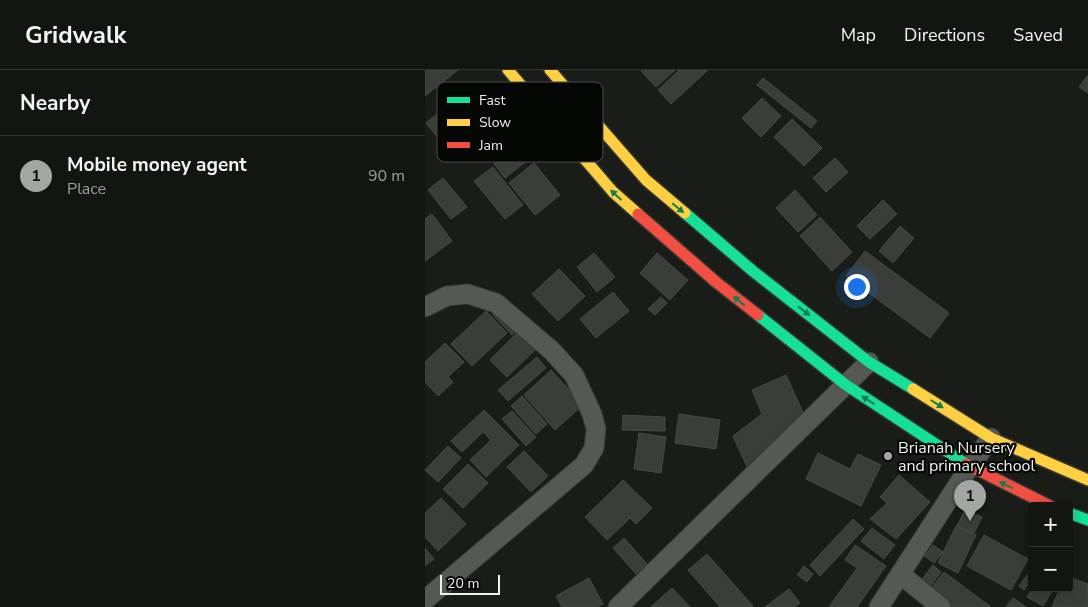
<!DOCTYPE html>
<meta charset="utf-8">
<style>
body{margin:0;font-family:"Nunito Sans",sans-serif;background:#1c1e1a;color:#f1f3f6}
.controls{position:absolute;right:15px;bottom:15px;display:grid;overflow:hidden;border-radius:5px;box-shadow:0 2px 12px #0003}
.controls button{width:45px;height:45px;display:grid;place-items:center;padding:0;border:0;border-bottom:1px solid #323431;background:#131511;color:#f1f3f6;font:25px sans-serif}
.scale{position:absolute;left:15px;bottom:12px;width:60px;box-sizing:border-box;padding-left:5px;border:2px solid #edf1eb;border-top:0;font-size:14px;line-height:18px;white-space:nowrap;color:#edf1eb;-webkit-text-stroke:4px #050704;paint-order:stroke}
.you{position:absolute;left:431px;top:216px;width:18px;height:18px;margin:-12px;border:4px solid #fff;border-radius:50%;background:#1a73e8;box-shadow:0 0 0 8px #1a73e833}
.badge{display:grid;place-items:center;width:32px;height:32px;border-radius:50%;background:#a3a6a1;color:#111;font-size:16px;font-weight:700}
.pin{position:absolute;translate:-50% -41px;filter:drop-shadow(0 1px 2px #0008)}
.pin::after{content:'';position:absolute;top:26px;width:18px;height:15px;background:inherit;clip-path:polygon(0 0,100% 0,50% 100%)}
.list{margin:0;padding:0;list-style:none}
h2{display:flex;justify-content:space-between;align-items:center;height:65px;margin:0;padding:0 20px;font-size:21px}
h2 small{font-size:16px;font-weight:400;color:#9d9f9f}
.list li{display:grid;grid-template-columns:32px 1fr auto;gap:15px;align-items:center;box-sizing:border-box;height:80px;padding:0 20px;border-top:1px solid #323431}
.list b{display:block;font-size:19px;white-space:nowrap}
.list p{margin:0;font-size:16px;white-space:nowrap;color:#9d9f9f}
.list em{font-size:16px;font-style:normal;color:#9d9f9f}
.map{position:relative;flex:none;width:663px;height:537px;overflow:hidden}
header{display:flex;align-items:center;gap:30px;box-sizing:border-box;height:70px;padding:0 25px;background:#131511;border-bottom:1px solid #323431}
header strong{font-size:24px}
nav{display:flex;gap:28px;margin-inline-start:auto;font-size:18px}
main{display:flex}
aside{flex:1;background:#131511}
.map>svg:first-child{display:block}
</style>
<header>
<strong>Gridwalk</strong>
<nav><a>Map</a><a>Directions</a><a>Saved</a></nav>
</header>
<main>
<aside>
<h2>Nearby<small></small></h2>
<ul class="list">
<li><span class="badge">1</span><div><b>Mobile money agent</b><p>Place</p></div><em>90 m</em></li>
</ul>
</aside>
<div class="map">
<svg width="663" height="537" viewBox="0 0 663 537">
<rect width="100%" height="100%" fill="#191c17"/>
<path fill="#3a3d38" stroke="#464944" d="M0,0H33L0,26Z
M218,0H250L231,17L216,1Z
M254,0H283L246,34L233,20Z
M663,5V23L654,17Z
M338,8L392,51L386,58L332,15Z
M337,28L356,46L336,67L317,48Z
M17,40L46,77L30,89L1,53Z
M367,49L397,78L379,96L349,67Z
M92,75L104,89L80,108L69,94Z
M410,88L423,102L401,122L388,108Z
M109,93L135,125L110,145L84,113Z
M68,97L98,135L80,149L49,111Z
M18,108L42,137L26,149L3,120Z
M370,120L392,145L373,162L351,138Z
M458,130L472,144L445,169L432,156Z
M7,144L27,171L0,191V149Z
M395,147L427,182L407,201L375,166Z
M475,156L489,168L468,193L454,181Z
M440,181L524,243L505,268L421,206Z
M169,183L190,207L172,222L152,197Z
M232,183L263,210L245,230L215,203Z
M134,199L160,226L133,251L107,224Z
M188,222L204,241L171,268L155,249Z
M236,227L242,233L230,245L223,239Z
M74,238L94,259L87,265L67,244Z
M61,241L82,263L47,296L26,274Z
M95,260L112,278L82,307L65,290Z
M20,273L39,292L23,307L28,312L13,326L0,312V292Z
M112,287L121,298L83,331L73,320Z
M126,300L158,335L130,360L99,325Z
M361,305L382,351L322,397L308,366L337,344L327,320Z
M97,326L122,354L111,364L86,336Z
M59,340L94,375L61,407L45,390L66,370L58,362L37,382L26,371Z
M87,341L111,367L101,376L77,349Z
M254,344L295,350L291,379L250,373Z
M198,345L240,347V361L197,360Z
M214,363L241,367L236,403L209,399Z
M23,376L36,388L13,412L0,400Z
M99,381L123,406L106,422L82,397Z
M393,383L425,399L433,384L456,395L436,436L381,409Z
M43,394L63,413L38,438L18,419Z
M474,405L505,432L471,469L445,449L462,433L455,427Z
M198,410L227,438L211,454L205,448L182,470L160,447Z
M16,428L41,454L13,481L0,467V443Z
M540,440L557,447L549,463L532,456Z
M428,449L439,459L395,506L385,495Z
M531,456L551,465L533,503L513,493Z
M447,458L470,475L459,489L436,471Z
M559,465L603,489L586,520L542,496Z
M199,468L222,494L211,504L188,478Z
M430,475L461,496L432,537H404L432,498L420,490Z
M508,475L518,482L509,493L500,486Z
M0,478L9,489L0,496Z
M282,484L328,536L327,537H295L263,500Z
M508,495L516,502L504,518L495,512Z
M379,496L388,504L382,512L372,505Z
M606,500H607V509L599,520L594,516Z
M519,502L566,537H525L504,521Z
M644,507L663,514V537H627L635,518H644Z
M164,508L178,534L172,537H137L131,526Z
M247,518L265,537H226Z
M607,518H629L618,536L602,527Z
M364,519L375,533L369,537H340Z
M588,528L601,537H581Z"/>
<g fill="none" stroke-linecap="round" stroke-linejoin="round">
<g stroke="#363835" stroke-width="21">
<path id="street" d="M0,237L22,226L43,224L71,233L126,280L149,305L167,344L171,359L169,378L159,395L0,530
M475,504L516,537
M193,537L444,292
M454,537L545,396L566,368"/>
</g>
<g stroke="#363835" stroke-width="14">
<path id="fast" d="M260,143L329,202L444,292L488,319
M333,245L421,315L541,394
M644,443L663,450"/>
</g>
<g stroke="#363835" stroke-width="14">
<path id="slow" d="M83,0L188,122L213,144
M125,0L221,110L260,143
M488,319L566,368L663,410"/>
</g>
<g stroke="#363835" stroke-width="14">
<path id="jam" d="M213,144L291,212L333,245
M541,394L625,436"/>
</g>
<use href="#street" stroke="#555854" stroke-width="19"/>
<use href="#fast" stroke="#16e098" stroke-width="11"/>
<use href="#slow" stroke="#ffcf43" stroke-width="11"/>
<use href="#jam" stroke="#f24e42" stroke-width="11"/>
</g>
<defs><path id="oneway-solid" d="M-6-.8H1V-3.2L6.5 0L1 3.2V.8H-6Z" transform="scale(1.25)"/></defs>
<g fill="#0e7e55">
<use href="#oneway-solid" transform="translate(191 125) rotate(-137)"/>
<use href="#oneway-solid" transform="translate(253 138) rotate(40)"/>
<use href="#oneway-solid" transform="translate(314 231) rotate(-142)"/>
<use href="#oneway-solid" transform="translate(379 241) rotate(38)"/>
<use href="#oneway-solid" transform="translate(443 330) rotate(-147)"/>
<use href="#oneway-solid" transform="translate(512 334) rotate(32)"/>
<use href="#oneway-solid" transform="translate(581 415) rotate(-153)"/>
</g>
<circle fill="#a3a6a1" stroke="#050704" stroke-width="2" cx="463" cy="386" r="5"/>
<g text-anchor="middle" stroke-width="4.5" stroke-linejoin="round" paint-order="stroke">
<g font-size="16" fill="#edf1eb" stroke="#050704" text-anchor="start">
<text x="473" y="383">Brianah Nursery<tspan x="473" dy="18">and primary school</tspan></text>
</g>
</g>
<rect x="12" y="12" width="166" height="80" rx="8" fill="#050704" stroke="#4b4d49" stroke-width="1"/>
<rect x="22" y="27" width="23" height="6" fill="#16e098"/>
<rect x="22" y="49" width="23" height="7" fill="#ffcf43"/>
<rect x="22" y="72" width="23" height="6" fill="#f24e42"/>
<g font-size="14" fill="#edf1eb">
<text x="54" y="35">Fast</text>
<text x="54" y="57">Slow</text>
<text x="54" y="80">Jam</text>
</g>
</svg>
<div class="controls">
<button>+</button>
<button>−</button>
</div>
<div class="scale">20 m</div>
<div class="you"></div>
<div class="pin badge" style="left:545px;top:451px">1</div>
</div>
</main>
